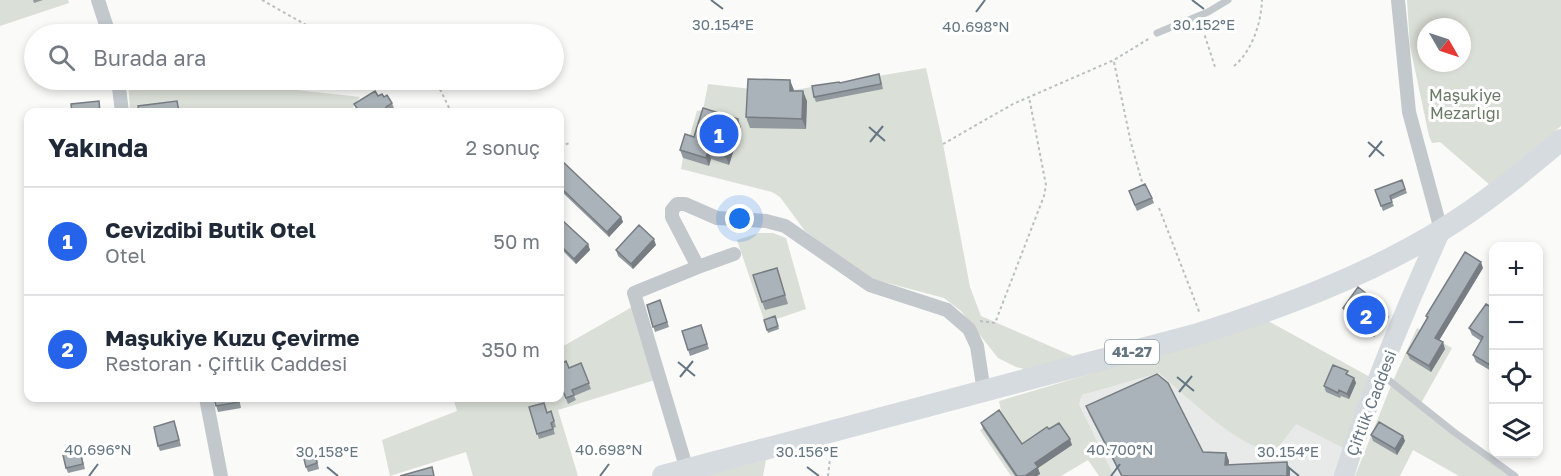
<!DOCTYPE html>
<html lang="tr">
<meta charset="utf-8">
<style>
body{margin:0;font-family:"Golos Text",sans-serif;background:#f2f2f3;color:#1f2937}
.controls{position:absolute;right:18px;bottom:18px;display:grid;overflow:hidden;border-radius:12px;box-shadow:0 3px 9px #0003}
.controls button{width:54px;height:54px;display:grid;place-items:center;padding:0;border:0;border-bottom:2px solid #e0e1e3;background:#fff;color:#1f2937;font:30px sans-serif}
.compass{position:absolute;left:1417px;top:18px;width:54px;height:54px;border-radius:50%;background:#fff;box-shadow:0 3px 9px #0003;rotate:129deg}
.you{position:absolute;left:740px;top:219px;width:21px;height:21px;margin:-15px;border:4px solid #fff;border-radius:50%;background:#1a73e8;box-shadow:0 0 0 9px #1a73e833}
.badge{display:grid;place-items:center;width:39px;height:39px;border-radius:50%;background:#2563eb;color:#fff;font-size:20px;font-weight:700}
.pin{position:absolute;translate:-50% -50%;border:3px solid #fff;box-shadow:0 2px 6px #0006}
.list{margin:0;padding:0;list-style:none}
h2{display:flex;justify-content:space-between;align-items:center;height:78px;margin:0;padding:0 24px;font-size:26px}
h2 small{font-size:20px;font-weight:400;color:#747a83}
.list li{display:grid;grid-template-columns:39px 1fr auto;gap:18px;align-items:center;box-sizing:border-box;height:108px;padding:0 24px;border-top:2px solid #e0e1e3}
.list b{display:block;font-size:22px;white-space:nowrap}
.list p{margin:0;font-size:20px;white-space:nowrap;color:#747a83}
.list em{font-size:20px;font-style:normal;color:#747a83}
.icon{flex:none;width:33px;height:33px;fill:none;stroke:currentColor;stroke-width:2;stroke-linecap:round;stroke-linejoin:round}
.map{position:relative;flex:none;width:1561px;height:476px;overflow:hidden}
.search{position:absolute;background:#fff;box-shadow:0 3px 9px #0003;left:24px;top:24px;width:540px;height:66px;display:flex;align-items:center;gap:15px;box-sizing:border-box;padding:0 21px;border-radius:33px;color:#747a83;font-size:22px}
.panel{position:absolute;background:#fff;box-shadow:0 3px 9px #0003;left:24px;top:108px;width:540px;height:294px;border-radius:12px}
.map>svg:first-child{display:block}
</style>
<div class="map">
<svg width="1561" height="476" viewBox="0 0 1561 476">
<rect width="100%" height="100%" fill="#fafaf8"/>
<path fill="#e8e9e9" d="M1159,373L1216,421L1245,441L1262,449H1277L1295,423L1343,448L1334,476H1114L1079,404L1082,395Z"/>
<path fill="#dadfd7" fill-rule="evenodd" d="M0,0H68L69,3L0,26Z
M1407,0H1561V126L1490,185L1440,142L1432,143L1429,136L1410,46ZM1426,27H1462V63H1426Z
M926,68L943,144L970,287L981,316L1082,360L1032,371L1016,367L998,358L961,311L944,298L869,278L805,231L780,197L772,192L681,169L683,158L709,166L711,159L729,164L740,127L697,145L688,142L697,111L703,110L708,84L751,89L806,129L807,102L793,101L794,90Z
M128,80H298L297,90L360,97L350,112H130Z
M759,233H773L786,238L806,309L765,323L737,240Z
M632,307L655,380L558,410L578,476H473L466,452L390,476L382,440L457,411L453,398H560V348Z
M1268,321L1370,377L1343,448L1296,424L1277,449C1273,449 1267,450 1263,449C1233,442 1183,393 1159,373L1082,395L1079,404L1114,476H1099L1088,460L1061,476H1011L980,430L1002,416L999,401Z
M1417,328L1452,348L1420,405L1515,476H1459L1413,450L1400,476H1355L1392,383Z
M766,460L763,476H702Z"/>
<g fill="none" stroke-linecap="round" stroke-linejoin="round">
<path stroke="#bbbfc2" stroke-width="2" stroke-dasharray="3 3" stroke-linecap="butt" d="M262,0L322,34
M1201,24L1215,67
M1114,62L1131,143L1142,182
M1234,66C1252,51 1261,24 1262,0
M432,80L441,91L451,112
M943,144L1013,104L1114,60L1150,38
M560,146L570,143
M1159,208L1200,314
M980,321L995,323L1044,196L1046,185L1029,97
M828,476L831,450"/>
<path stroke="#c3c8cc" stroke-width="7" d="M1157,33L1208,12L1228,0
M1381,374L1454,432L1515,476"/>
<path stroke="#c3c8cc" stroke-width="14" d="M98,0L109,34
M1398,0L1409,112L1441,230
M118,80L122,112
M698,267L734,254
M206,398L221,476
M687,470L634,293L698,267L672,217V210L677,204H685L717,218L766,221L785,226L870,285L947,310L969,329L977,346L984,392"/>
<path stroke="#d6dbdf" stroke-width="20" d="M1344,476C1370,392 1405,310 1441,230"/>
<path stroke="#d6dbdf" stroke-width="22" d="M663,476L1195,335C1280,308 1364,277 1440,231C1483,205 1523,172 1561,140"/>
</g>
<path fill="#929a9f" d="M33,0H43L34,3Z
M48,80H63V83L50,84Z
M881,80L883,89L816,102L814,97L840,83Z
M794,91L807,101L806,129L750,128L746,117Z
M378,96L384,97L392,103L395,111L393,112H357L354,104Z
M741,127L729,165L711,159L709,166L683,158L680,150L694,137Z
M560,160L621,217L623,222L609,237L563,193L560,197Z
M1402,180L1407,193L1391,200L1394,206L1383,211L1375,190Z
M1131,197L1152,198L1154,203L1137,211Z
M560,225L588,244L590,250L576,264L560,248Z
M656,245L633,269L618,256L616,250Z
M777,268L788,304L765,310L762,302Z
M1483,268L1439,340L1445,349L1431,372L1410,359L1407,353L1427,319L1426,316Z
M660,300L669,327L655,332L647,305Z
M1343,308L1389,317L1374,337L1346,316Z
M1494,309V372H1493L1476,362L1473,355L1481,341L1472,335L1469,328Z
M775,316L779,329L768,333L764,320Z
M701,325L709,349L690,356L682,331Z
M581,363L591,389L574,396L576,400L568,404L560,384L569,368Z
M1349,375L1354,378L1356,383L1349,399L1341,396L1340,398L1326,392L1324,386Z
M214,398H239L241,408L218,412Z
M1086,406L1203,452L1226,453L1229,461L1228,465L1287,462L1290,470V476H1121L1089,414Z
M529,407L548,413L553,417L556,427L553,428L555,434L539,439Z
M981,423L1022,444L1049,429L1072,445L1038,468L1040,474L1037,476H1015L983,429Z
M176,427L181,446L160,451L158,446Z
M1371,435L1403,436L1405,441L1397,455L1373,441Z
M316,454L319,469L308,472L306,467Z
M82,457L85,469L68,473L66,468Z"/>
<path fill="#777d82" d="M790,80L794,90L793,101L790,91Z
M803,91L807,101L806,129L802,119Z
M738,119L741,127L729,165L726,157Z
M708,151L711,159L709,166L706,158Z
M561,188L563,193L560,197V190Z
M621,217L623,222L609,237L607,232Z
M654,239L656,245L633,269L631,264Z
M588,244L590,250L576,264L574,259Z
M1481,262L1483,268L1437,344L1435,338Z
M1386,309L1389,317L1374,337L1371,329Z
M1443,342L1445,349L1431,372L1429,366Z
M1494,361V372H1493L1490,365Z
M1354,378L1356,383L1349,399L1347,394Z
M1403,436L1405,441L1397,455L1395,449Z
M1070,439L1072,445L1038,468L1040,474L1037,476H1025L1035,463Z
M1226,453L1229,461L1228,473L1225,465Z
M1287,462L1290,470V476H1287Z"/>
<path fill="#aab3b9" stroke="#777d82" stroke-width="1.5" d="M99,32V34H84Z
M879,74L881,84L814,97L812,86L839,82L840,83Z
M748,79L790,80V91H803L802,119L746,117Z
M375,91L378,96L382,94L384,97L387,95L392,103L386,107L389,112H360L354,104Z
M99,101L100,112H72L71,104Z
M177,101L179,112H139L138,106Z
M703,108L738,119L726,157L708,151L706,158L680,150L685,134L694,137Z
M560,159L621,217L607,232L561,188L560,190Z
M1402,180L1405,189L1390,196L1392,202L1381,206L1375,190Z
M1145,184L1152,198L1135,205L1129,191Z
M563,221L588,244L574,259L560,245V225Z
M639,225L654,239L631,264L616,250Z
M1465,252L1481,262L1435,338L1443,342L1429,366L1407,353L1428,317L1426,316Z
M777,268L785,295L762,302L753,275Z
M1358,287L1386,309L1371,329L1343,308Z
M660,300L667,322L653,327L647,305Z
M1486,304L1494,309V361L1490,365L1473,355L1483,337L1469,328Z
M775,316L778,326L767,330L764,320Z
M701,325L707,344L688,350L682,331Z
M566,361L569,368L581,363L589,383L572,390L574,395L566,398L560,384V364Z
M1333,365L1348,371L1346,374L1354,378L1347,394L1339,390L1338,393L1324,386Z
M1157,374L1168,383L1203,452L1226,453L1225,465L1287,462V476H1122L1086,406Z
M214,398H238L239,402L216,406Z
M544,403L547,413L551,411L554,421L551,423L553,429L537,434L529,407Z
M999,410L1022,444L1047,427L1049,429L1059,423L1070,439L1035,463L1038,467L1025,476H1017L981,423Z
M174,421L179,440L158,446L154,427Z
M1379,422L1403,436L1395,449L1371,435Z
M314,448L317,463L306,467L302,451Z
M80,451L83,464L66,468L63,455Z
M432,467L434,476H400Z"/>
<path fill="none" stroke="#657683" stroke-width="2" d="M711,0L723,9M1192,0L1204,9M976,12L985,0M869,127L885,141M870,142L883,126M1368,142L1384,156M1369,157L1382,141M678,362L695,376M680,377L693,361M1177,377L1194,391M1179,392L1192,376M327,467L338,476M807,467L819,476M1288,467L1299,476M89,476L98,464M600,476L609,464M1111,476L1120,464"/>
<g text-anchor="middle" stroke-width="6" stroke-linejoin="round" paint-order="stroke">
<rect fill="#fff" stroke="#939fa8" stroke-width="1.5" x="1105" y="340" width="54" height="24" rx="4.5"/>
<g font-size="15" font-weight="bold" fill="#657683">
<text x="1132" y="357">41-27</text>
</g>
<g font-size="16" fill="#687a64" stroke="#fff">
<text x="1465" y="101">Maşukiye<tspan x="1465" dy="18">Mezarlığı</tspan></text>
</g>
<g font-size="16" fill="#657683" stroke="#fff">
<text transform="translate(1371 403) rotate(-69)" y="6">Çiftlik Caddesi</text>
</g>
</g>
<g font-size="15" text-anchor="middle" fill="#657683" stroke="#fff" stroke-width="6" stroke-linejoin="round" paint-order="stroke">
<text x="723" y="30">30.154°E</text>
<text x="1204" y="30">30.152°E</text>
<text x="976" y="32">40.698°N</text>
<text x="98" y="455">40.696°N</text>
<text x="609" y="455">40.698°N</text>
<text x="1120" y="455">40.700°N</text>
<text x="327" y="457">30.158°E</text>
<text x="807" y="457">30.156°E</text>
<text x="1288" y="457">30.154°E</text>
</g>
</svg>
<div class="controls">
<button>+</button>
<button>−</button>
<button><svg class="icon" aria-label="locate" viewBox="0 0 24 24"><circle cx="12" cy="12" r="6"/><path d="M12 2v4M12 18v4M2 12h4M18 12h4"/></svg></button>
<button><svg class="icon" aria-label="layers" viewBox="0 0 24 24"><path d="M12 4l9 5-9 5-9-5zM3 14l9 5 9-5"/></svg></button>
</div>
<svg class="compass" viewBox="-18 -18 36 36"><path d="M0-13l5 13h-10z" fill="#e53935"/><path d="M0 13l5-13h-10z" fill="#747a83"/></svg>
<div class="you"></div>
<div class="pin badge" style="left:719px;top:134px">1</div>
<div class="pin badge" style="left:1366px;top:315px">2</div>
<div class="search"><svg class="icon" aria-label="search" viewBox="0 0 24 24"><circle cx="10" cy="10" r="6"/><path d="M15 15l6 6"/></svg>Burada ara</div>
<section class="panel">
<h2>Yakında<small>2 sonuç</small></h2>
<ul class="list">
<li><span class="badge">1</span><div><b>Cevizdibi Butik Otel</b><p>Otel</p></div><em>50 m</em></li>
<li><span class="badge">2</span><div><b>Maşukiye Kuzu Çevirme</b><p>Restoran · Çiftlik Caddesi</p></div><em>350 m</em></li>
</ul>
</section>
</div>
